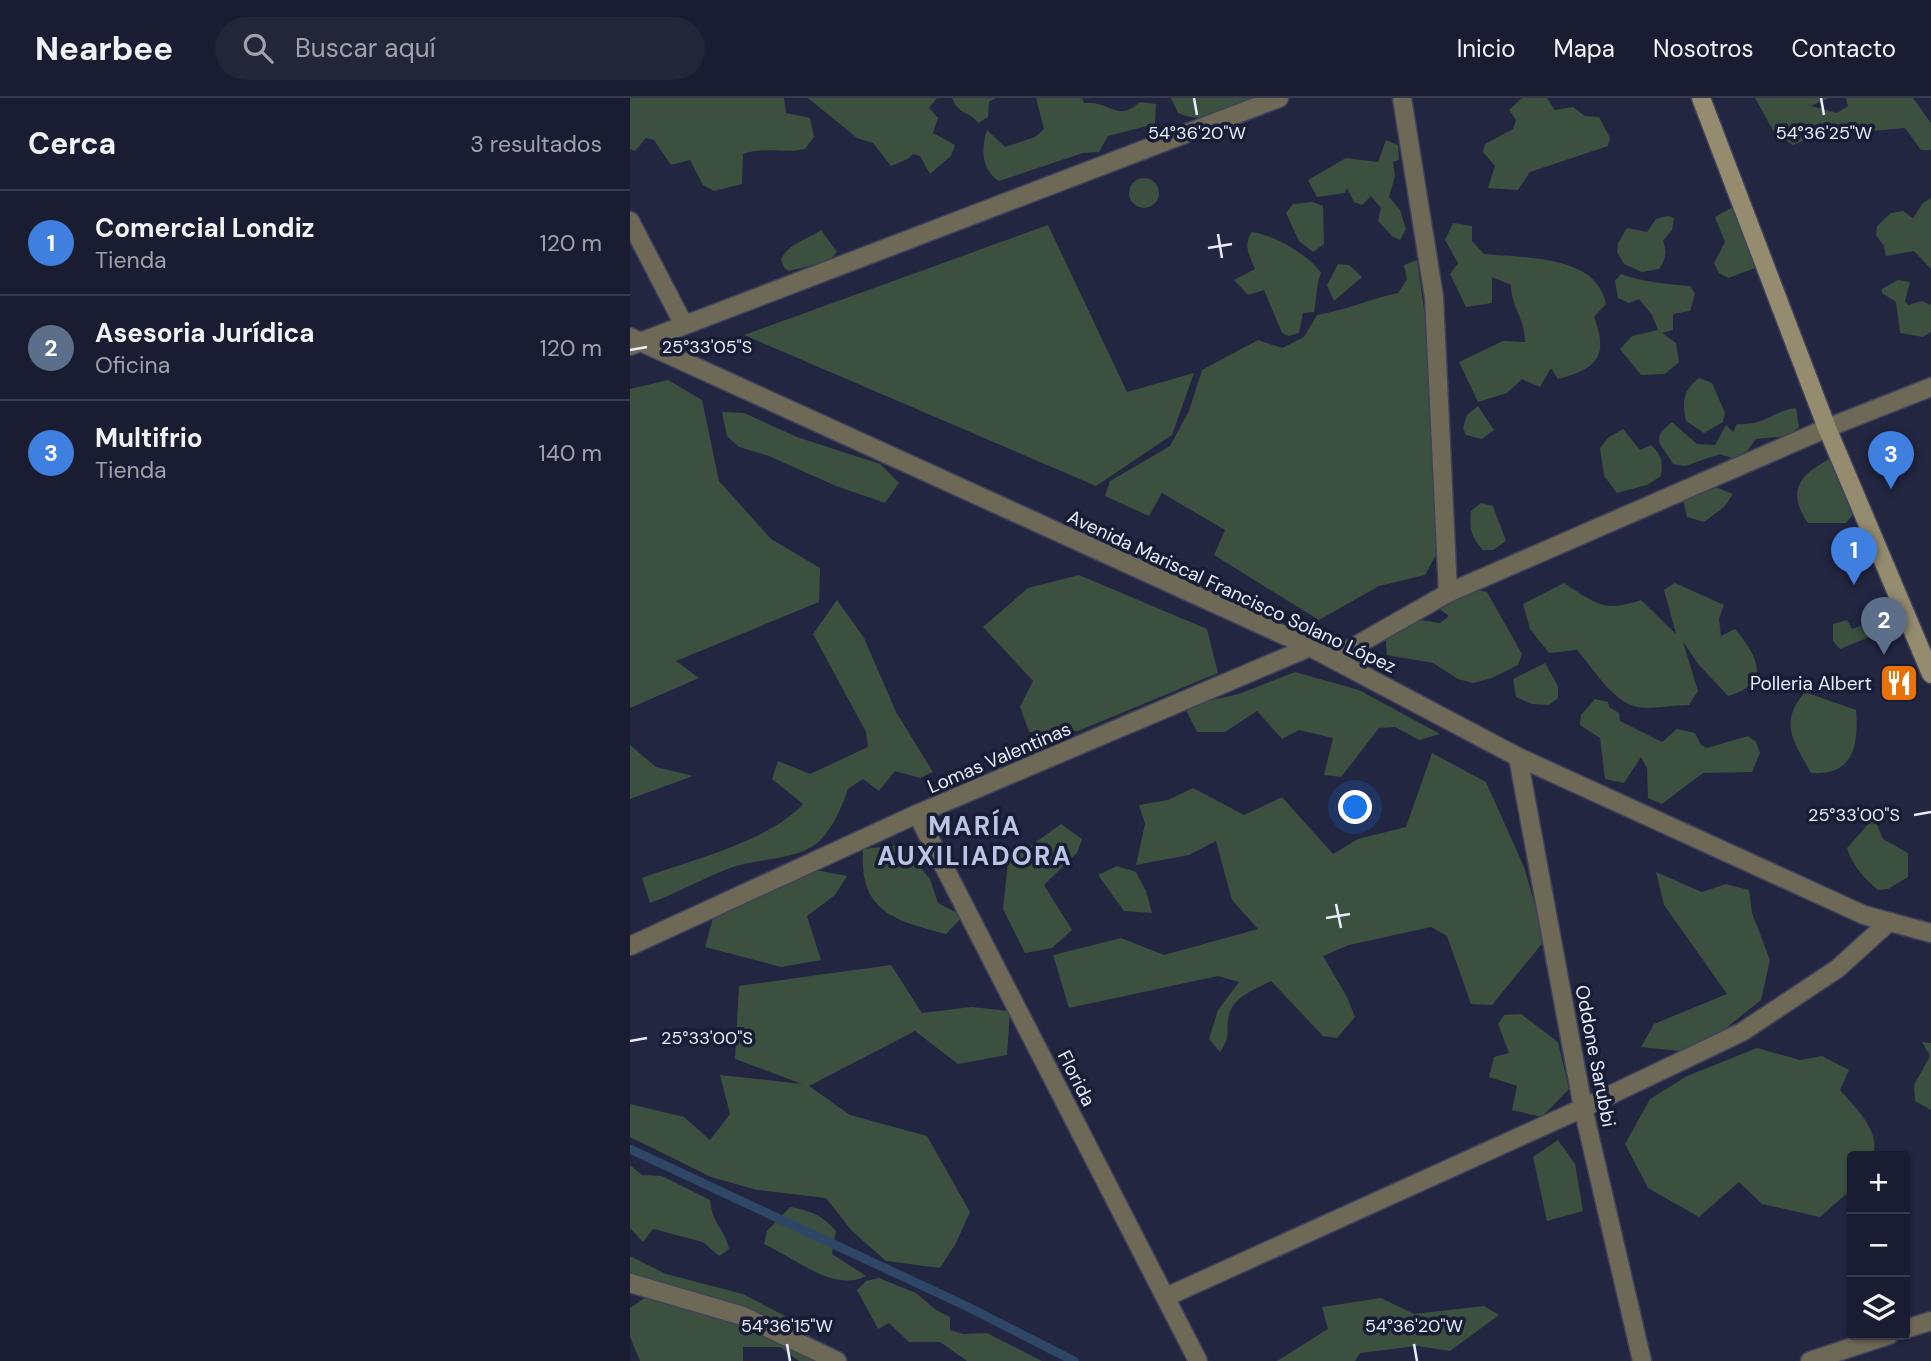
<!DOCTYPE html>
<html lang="es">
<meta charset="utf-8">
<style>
body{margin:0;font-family:"DM Sans",sans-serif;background:#232539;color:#f1f3f6}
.controls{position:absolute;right:21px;bottom:21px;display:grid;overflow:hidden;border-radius:7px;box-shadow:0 2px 5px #0004}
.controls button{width:63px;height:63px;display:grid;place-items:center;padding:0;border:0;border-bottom:2px solid #383a4d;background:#1a1c31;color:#f1f3f6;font:35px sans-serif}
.you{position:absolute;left:726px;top:710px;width:24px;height:24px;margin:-18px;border:5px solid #fff;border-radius:50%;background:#1a73e8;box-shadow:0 0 0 10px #1a73e833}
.badge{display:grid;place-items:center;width:46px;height:46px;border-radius:50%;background:#ea580c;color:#fff;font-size:23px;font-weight:700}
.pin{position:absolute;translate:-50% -58px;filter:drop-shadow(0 2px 4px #0008)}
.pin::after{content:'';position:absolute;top:37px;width:24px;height:21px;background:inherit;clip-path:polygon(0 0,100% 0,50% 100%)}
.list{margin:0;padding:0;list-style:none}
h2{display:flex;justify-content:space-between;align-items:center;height:91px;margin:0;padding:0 28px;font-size:30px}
h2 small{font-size:23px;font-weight:400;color:#9fa1ab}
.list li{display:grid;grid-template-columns:46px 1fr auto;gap:21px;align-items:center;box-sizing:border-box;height:105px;padding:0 28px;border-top:2px solid #383a4d}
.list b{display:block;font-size:26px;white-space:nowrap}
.list p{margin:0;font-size:23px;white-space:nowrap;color:#9fa1ab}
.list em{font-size:23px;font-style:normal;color:#9fa1ab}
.icon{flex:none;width:38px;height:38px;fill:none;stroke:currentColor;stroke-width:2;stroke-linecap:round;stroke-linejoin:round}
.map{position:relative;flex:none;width:1301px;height:1263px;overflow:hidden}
header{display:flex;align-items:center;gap:42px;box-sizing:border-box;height:98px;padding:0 35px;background:#1a1c31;border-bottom:2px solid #383a4d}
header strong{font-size:33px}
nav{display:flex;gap:38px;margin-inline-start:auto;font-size:24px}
.search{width:490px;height:63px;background:#232539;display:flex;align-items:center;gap:18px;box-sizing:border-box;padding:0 24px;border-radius:38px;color:#9fa1ab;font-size:26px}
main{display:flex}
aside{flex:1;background:#1a1c31}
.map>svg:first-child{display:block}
</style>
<header>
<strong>Nearbee</strong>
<div class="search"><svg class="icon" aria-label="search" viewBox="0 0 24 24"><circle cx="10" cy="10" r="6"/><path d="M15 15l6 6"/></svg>Buscar aquí</div>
<nav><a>Inicio</a><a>Mapa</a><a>Nosotros</a><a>Contacto</a></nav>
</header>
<main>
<aside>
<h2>Cerca<small>3 resultados</small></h2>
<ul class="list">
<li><span class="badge" style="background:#3f7fe0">1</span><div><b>Comercial Londiz</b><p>Tienda</p></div><em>120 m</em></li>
<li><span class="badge" style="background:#5c6f8a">2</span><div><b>Asesoria Jurídica</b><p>Oficina</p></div><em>120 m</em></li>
<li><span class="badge" style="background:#3f7fe0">3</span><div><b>Multifrio</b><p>Tienda</p></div><em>140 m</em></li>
</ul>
</aside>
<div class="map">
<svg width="1301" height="1263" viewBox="0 0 1301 1263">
<rect width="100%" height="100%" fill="#222641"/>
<path fill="#3b503f" d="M0,0H154L156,15L180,20L184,39L175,51C154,56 137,48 113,56L112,86L84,93L73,87L60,62L41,67L24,42L16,40L5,53L0,51Z
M178,0H307L299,10L308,20L303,35L325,47L321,58L300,76L290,58L283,56L278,61L261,68L243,45L227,40Z
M322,0H366L359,4L358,19L348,25C340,13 329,18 322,0Z
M406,0H452L454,5C481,3 487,25 510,4L526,6L525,26L478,38L469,54L453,55L369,83C351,72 351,50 357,32L375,49L405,39L414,31Z
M541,0H624C601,15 573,26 548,15Z
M892,0H917L925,12L943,9L955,18L969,19L980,40L978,48L900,74L888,92L858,90L865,68L853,54L855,46L883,31L886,22L879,12Z
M1125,0H1199L1181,8L1207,15L1218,8L1216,0H1283L1301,25V52H1291L1275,30L1185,38L1163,47L1145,36Z
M756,42L768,47L769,62L763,64L765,78L759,99L770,112L776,131L770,142L762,138L748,123L751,110L741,98L732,107L724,104L717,90L715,95L687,99L678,82L716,60L748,64Z
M499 95a15 15 0 1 1 30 0a15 15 0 1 1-30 0Z
M1301,100V171L1284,153L1256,158L1254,148L1246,137L1247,128L1261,115L1273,113L1283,120L1293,105Z
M683,104L693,108L694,146L683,154L669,143L656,115L663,106Z
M1101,110L1114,117L1128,169L1098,180L1089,175L1084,165L1095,144L1085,119Z
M1038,118L1044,120L1042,132L1033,143C1037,153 1036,162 1029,171L1012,174L994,166L987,154L988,145L997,130L1017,134L1026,121Z
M823,125L842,128V143L854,156C893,160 967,156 976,206L964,219C979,258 967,271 928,281L921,270L910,289L892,281L877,295L848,304L829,264L873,243L895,244C895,220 881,209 881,187L862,179V205L836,209L820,176L828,165L815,142Z
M418,127L497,294L564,275L542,337L466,388L114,237Z
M191,132L207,154L199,163L159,173L154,170L151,161C159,145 177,142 191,132Z
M622,134C644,137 679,157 691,175C686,187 687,200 684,214L673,215L669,235L659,238L652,235L634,192L618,197L604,182L625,171C619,157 613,147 622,134Z
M787,162L811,330L813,444L795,477L749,488L689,522L584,457L595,432L532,395L519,418L475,398L480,383L540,348L559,313L572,272L628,242L652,250L674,239L687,217C717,212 739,201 768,195L777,181L774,167Z
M708,166L719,167L732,179L704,203L697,187Z
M991,176C1013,184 1036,186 1060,188L1065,196L1060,213L1043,216V232L1032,235L1046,245L1049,264L1035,276L1011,277L990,251L1002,238L1028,232L1022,217L1009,201L999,205L988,200L985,183Z
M1268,182L1280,184L1275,203L1278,207L1292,203L1301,207V234L1293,239L1270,235L1266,204L1252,195V191Z
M1069,280L1082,285L1095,315L1093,324L1074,335L1056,323C1052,303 1053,293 1069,280Z
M38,282L72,302L89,383L141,441L190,470L189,504L46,563L69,580L0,610V291Z
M848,308L864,332L852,341L836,337L833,330L837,317Z
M1166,310L1169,329L1158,338L1126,341L1110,363L1090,356L1055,368L1043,366C1034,348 1017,343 1042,324L1067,346L1085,347L1096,327L1103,334L1107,326C1136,328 1142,313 1166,310Z
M92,314L114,315L167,339L250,366L269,385L255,405L206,388L139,358L109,349L97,338Z
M993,331L1010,352L1021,347C1032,358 1033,363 1031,378L1017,387L987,395L974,378L970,350L978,340Z
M1203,359L1224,415L1216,425H1178C1155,391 1171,376 1203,359Z
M1088,390L1103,396L1094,409L1074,424L1057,419L1053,401L1069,391Z
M851,405L863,408L876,443L863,452H853C841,439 839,430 841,413Z
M449,477L577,531L588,575L448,633L399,634L390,609L403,583L353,529L398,490Z
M934,485C965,505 974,515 1011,502L1046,536L1034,492L1045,485L1094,507L1089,521L1091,538L1105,531C1127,557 1143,585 1098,598L1069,567L1053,544L1068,593L1059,607C1045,607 1030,610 1016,610C986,611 965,572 947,552L919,555L900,531L893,506Z
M831,489L857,494L892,556L888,567L862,580L843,585L828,581L803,565L757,557L754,522L772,511L791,522L810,525L819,518L808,510Z
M207,502L234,540L266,614L303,674L290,680L265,673L249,693L233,681L218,691C212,709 202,733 186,746C167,761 126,761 103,769C75,779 48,795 20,805L12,780C61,762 138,744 173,706L142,681L148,663L180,676L238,649L236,634L183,536Z
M1236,516H1245L1252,528L1237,540L1210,551L1203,543V526L1217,522L1222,531L1232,527Z
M915,565L928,588V600L919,607L902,606L886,599L883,581Z
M665,574L729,592L810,636L789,642L765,629L749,630L711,679L694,677L703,640L669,632L652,641L627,613L595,634H567L554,608L609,596Z
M1175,594L1226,612C1229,648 1223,678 1181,675C1164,644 1148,625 1175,594Z
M965,601L978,604L979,609L989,615L990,623L1032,644L1047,631L1065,635L1071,647L1077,650L1118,638L1126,644L1130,655L1122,674L1073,675L1032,706L1018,700L1017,670L1011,659L994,685L975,681L970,640L950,627L951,617Z
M0,647L26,669L63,678L0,701Z
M802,655L856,684L894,769L915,842L862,907L841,906L817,838L801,829L719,847L693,858L717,899L725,919L707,940L693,938L641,883C626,891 603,899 599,917C595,934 602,937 590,954L579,941L588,912L609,884L588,878L439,910L423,857L491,840L534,857L628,831L602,802L586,743L559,757L506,767L515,726L509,707L538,702L563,690L614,717L652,699L703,756L728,741L776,729Z
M1242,722L1246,724L1253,741L1278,755V779L1258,791L1248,792C1234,780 1222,767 1217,750Z
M431,726L452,741L447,755L414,787L442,832L422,850L395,855L373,811L378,764Z
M271,747L300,781L308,805L333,818L316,836C264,822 229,814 233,751Z
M487,768L506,774L516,793L522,815L494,813L468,777Z
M186,772L217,778L205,797L177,818L191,862L151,869L75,849L86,809Z
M1026,774L1072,794L1096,786L1119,792L1122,815L1140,862L1131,902L1091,934L1050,953L1011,949L1024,926L1097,896L1034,807Z
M261,867L292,915L341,909L380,913L377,957L328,966L285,933L179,988L220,1017L297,1038L340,1114L326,1145L310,1170L256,1163L222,1133L196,1100L127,1092L81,1079L0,1039V1006L54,1019L80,1042L100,1016L90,977L172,986L105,961L109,888Z
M891,916L928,944L939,991L912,1019L882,1012L887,988L859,979L864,959L879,955L868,926L874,917Z
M1292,944L1301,945V1012L1285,1003L1284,987L1300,958Z
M1127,950L1170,962L1192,958L1219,972L1210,992C1224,1008 1253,1035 1242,1058H1222V1091L1190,1119L1132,1106L1109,1084L1069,1119L1018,1090L995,1046L1020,1001L1057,978Z
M928,1042L945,1066L953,1113L917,1123L903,1059Z
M0,1067L12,1077L32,1078L80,1102C83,1129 94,1128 99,1151L89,1158L73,1144L23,1131L13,1144L0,1130Z
M160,1109C180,1112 193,1118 206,1133L202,1156L236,1178C204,1195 165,1160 134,1146L137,1133Z
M0,1158L36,1176L113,1196L157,1219L188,1245L196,1263H169L150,1249H113V1263H10L0,1239V1210L25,1193L0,1195Z
M249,1180L286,1195L306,1212L320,1219V1232L333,1236L357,1235L412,1263H337L310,1244H279L259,1225L248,1231L227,1192L236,1183Z
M751,1200L784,1216L854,1208L869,1217L820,1253L787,1248L730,1255L725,1263H647L698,1231L692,1209Z"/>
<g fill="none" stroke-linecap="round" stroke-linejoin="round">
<path stroke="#2f4766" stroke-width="9" d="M0,1051L336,1208L444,1263"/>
<g stroke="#3e425b" stroke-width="21">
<path id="minor" d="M772,0L804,199L818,495
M0,123L54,227
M0,248L649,0
M704,560L818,495L1197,330L1301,289
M888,659L953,1010L1012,1263
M287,716L568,1263
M0,848L287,716L680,549
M0,1185L113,1218L207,1263
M536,1199L953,1010L1112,934L1207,871L1259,824
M1275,1231L1301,1223
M1180,1263L1259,1237"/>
</g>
<g stroke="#3e425b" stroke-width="21">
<path id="tertiary" d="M0,239L680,549L888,659L1234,817L1301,835"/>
</g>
<g stroke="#3e425b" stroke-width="21">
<path id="secondary" d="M1071,0L1197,330L1301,576"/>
</g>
<use href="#minor" stroke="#6e6856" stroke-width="18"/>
<use href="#tertiary" stroke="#6e6856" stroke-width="18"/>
<use href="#secondary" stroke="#958b6f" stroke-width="18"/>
</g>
<path fill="none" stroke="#e8ecfe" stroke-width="2.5" d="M564,0L567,17M1191,0L1194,17M588,136L592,160M578,150L602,146M0,252L17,249M1284,717L1301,714M706,806L711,830M696,820L720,816M0,943L17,940M157,1246L160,1263M784,1246L787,1263"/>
<defs>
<g id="restaurant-square" transform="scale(2.0125)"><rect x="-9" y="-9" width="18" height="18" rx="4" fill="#e8710a" stroke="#181d36"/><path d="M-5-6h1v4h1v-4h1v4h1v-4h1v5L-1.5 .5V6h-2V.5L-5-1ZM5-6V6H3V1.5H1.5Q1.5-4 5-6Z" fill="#fff"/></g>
</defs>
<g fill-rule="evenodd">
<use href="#restaurant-square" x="1269" y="585"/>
</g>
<g text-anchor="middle" stroke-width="7" stroke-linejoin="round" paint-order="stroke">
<g font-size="19" fill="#e8ecfe" stroke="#181d36">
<text transform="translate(602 493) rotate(25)" y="7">Avenida Mariscal Francisco Solano López</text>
<text transform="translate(369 659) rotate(-23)" y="7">Lomas Valentinas</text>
<text transform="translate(966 958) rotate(79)" y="7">Oddone Sarubbi</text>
<text transform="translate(447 980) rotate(63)" y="7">Florida</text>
</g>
<g font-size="19" fill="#e8ecfe" stroke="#181d36" text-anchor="end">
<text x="1242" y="592">Polleria Albert</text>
</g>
<g font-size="26" font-weight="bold" letter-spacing="2" fill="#bcc4e6" stroke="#181d36">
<text x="345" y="737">MARÍA<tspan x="345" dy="30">AUXILIADORA</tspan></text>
</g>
</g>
<g font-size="18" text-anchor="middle" fill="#e8ecfe" stroke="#181d36" stroke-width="7" stroke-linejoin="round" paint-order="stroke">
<text x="1194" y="41">54°36'25"W</text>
<text x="567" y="41">54°36'20"W</text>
<text x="77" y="255">25°33'05"S</text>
<text x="1224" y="723">25°33'00"S</text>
<text x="77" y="946">25°33'00"S</text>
<text x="157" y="1234">54°36'15"W</text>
<text x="784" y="1234">54°36'20"W</text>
</g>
</svg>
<div class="controls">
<button>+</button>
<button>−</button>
<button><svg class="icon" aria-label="layers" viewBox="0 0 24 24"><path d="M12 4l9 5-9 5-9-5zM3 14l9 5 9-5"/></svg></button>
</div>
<div class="you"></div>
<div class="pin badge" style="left:1224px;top:487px;background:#3f7fe0">1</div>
<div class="pin badge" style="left:1254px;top:557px;background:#5c6f8a">2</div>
<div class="pin badge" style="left:1261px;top:391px;background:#3f7fe0">3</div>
</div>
</main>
